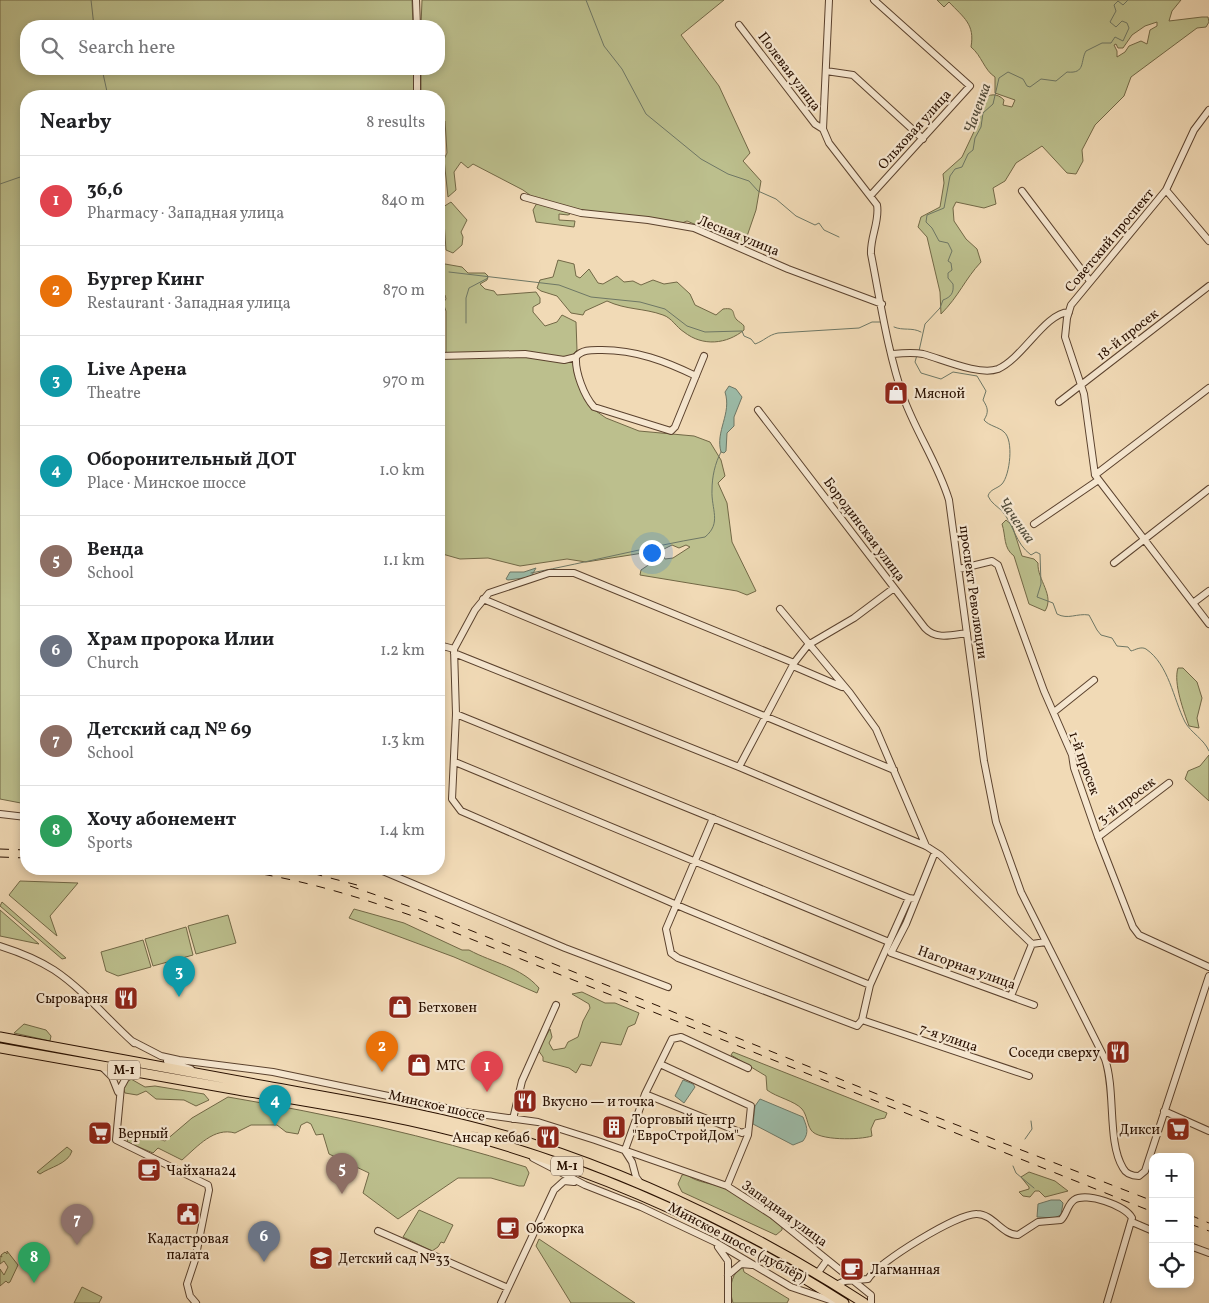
<!DOCTYPE html>
<meta charset="utf-8">
<style>
body{margin:0;font-family:Vollkorn,serif;background:#f6f6f6;color:#202124}
.controls{position:absolute;right:15px;bottom:15px;display:grid;overflow:hidden;border-radius:10px;box-shadow:0 2px 8px #0003}
.controls button{width:45px;height:45px;display:grid;place-items:center;padding:0;border:0;border-bottom:1px solid #e0e0e0;background:#fff;color:#202124;font:25px sans-serif}
.you{position:absolute;left:651px;top:552px;width:18px;height:18px;margin:-12px;border:4px solid #fff;border-radius:50%;background:#1a73e8;box-shadow:0 0 0 8px #1a73e833}
.badge{display:grid;place-items:center;width:32px;height:32px;border-radius:50%;background:#7c3aed;color:#fff;font-size:16px;font-weight:700}
.pin{position:absolute;translate:-50% -41px;filter:drop-shadow(0 1px 2px #0008)}
.pin::after{content:'';position:absolute;top:26px;width:18px;height:15px;background:inherit;clip-path:polygon(0 0,100% 0,50% 100%)}
.list{margin:0;padding:0;list-style:none}
h2{display:flex;justify-content:space-between;align-items:center;height:65px;margin:0;padding:0 20px;font-size:21px}
h2 small{font-size:16px;font-weight:400;color:#757577}
.list li{display:grid;grid-template-columns:32px 1fr auto;gap:15px;align-items:center;box-sizing:border-box;height:90px;padding:0 20px;border-top:1px solid #e0e0e0}
.list b{display:block;font-size:19px;white-space:nowrap}
.list p{margin:0;font-size:16px;white-space:nowrap;color:#757577}
.list em{font-size:16px;font-style:normal;color:#757577}
.icon{flex:none;width:28px;height:28px;fill:none;stroke:currentColor;stroke-width:2;stroke-linecap:round;stroke-linejoin:round}
.map{position:relative;flex:none;width:1209px;height:1303px;overflow:hidden}
.search{position:absolute;background:#fff;box-shadow:0 2px 8px #0003;left:20px;top:20px;width:425px;height:55px;display:flex;align-items:center;gap:12px;box-sizing:border-box;padding:0 18px;border-radius:20px;color:#757577;font-size:19px}
.panel{position:absolute;background:#fff;box-shadow:0 2px 8px #0003;left:20px;top:90px;width:425px;height:785px;border-radius:20px}
.map>svg:first-child{display:block}
</style>
<div class="map">
<svg width="1209" height="1303" viewBox="0 0 1209 1303">
<rect width="100%" height="100%" fill="#f1dab6"/>
<filter id="stains"><feTurbulence type="fractalNoise" baseFrequency=".004" numOctaves="4"/><feColorMatrix values="0 0 0 0 .2 0 0 0 0 .09 0 0 0 0 .02 0 0 0 .5 -.17"/></filter>
<radialGradient id="worn" r=".72"><stop offset=".6" stop-color="#630" stop-opacity="0"/><stop offset="1" stop-color="#630" stop-opacity=".3"/></radialGradient>
<path fill="#bcbf8d" stroke="#726846" fill-rule="evenodd" d="M0,0H412L413,26H26V69H414V96H26V804L0,799Z
M422,0H724L681,35L719,86L750,153L743,161L761,181L756,210L744,245L687,221L682,223L581,210L534,198L523,190L473,164L468,168L461,162L454,172L456,190L448,197L444,159L447,153L445,121L439,120V96H421V69H439V26H421Z
M937,0H1181L1172,11L1169,21L1202,17H1208L1209,22L1206,27L1197,28L1131,77L1124,96L1095,125L1082,150L1083,161L1076,174L1067,173L1042,146L1016,163L1005,181L993,188L996,204L984,208L956,202L953,208L954,221L966,239L977,249L981,262C965,279 959,296 941,314L940,292L927,237L918,227L921,217L940,207L944,183L943,174L962,157L979,121C971,106 990,85 1004,100L1003,105L1012,107L1015,100L995,93V77C984,70 982,56 971,47C975,24 964,18 949,2L944,7ZM1157,22V26L1150,30L1147,44L1141,41L1129,46L1125,52L1117,57V51L1114,45L1116,44L1118,48H1123L1132,35L1145,26Z
M451,202L467,220L461,232L463,237L462,245L453,253L446,250L443,207Z
M537,203L567,211L570,214L568,215L559,214V220L575,221L574,227L536,222L533,210Z
M439,258L445,264L462,267L468,273H485L488,276L487,280L480,284L485,289L494,291L497,295L536,292L540,298V303L533,307V312L545,326L557,322L562,315L576,322L577,350L572,355L593,409L606,418L639,431L694,436L710,442L721,460L725,476L718,483L727,503L732,542L756,591L747,595L737,591L640,575L641,570L663,555L665,559L673,558L690,547L686,545L679,548L672,545L662,550L586,562L567,559L520,566L488,558L460,559L439,553V405L442,406C447,390 433,369 446,356V311L443,303L446,299L445,295L439,291V282L441,279Z
M558,260L574,264L576,276L580,278L589,269L598,283L603,284L617,276L624,282L633,281L641,285L653,280L664,284L677,282L690,294L695,305L716,315L723,309C737,307 731,314 737,320C739,322 742,323 744,326V330C727,344 703,347 684,332C676,327 672,318 663,315C644,308 626,310 607,301L585,311L583,315L571,313L557,296L541,291L537,288L540,280L553,277Z
M1006,520L1012,525L1022,556L1034,559L1038,563C1037,580 1055,595 1045,611L1029,604L1014,556C1003,548 1006,536 1002,524Z
M1178,668H1183L1197,682L1202,698L1197,718L1199,728L1189,726C1184,712 1173,683 1178,668Z
M1209,755V801L1185,779L1188,771L1200,766Z
M20,881L78,883L50,916L57,936L9,895Z
M2,902L66,958L62,959L0,906Z
M354,909L404,923L462,950H469C493,963 521,967 539,988L537,993L454,957L349,918Z
M0,910L39,944L0,936Z
M228,915L236,943L196,954L188,926Z
M186,927L193,955L153,966L145,939Z
M143,940L151,967L118,976L106,971L101,952Z
M582,992L605,1003H615L639,1013L635,1024L628,1027L621,1045L601,1042L591,1066L581,1064L576,1073L569,1068L543,1061V1057L538,1050L550,1029L552,1037L549,1043L553,1050L565,1048L568,1042L578,1037L583,1021L590,1008L589,1004L572,994Z
M24,1024L46,1030L51,1036L50,1041L14,1033Z
M733,1052L887,1113L885,1118L875,1120L871,1129L872,1136C860,1140 818,1141 811,1130C807,1124 807,1115 802,1109C795,1101 776,1097 767,1090L766,1076L731,1055Z
M131,1079L145,1087L155,1086L204,1094L209,1100L196,1106L184,1100L156,1099L146,1091L137,1095L125,1093L123,1088L126,1081Z
M228,1097C328,1114 429,1136 526,1167L529,1173L524,1186H519L491,1178H458L398,1219L363,1193L369,1173L329,1154L323,1134L316,1135L311,1124L307,1122L301,1125L298,1134L286,1132L277,1125H251L235,1133C214,1127 198,1146 182,1160L158,1148L153,1153L127,1142L129,1135L135,1138L144,1136L146,1139L155,1138L165,1141L192,1118Z
M67,1147L72,1151C68,1164 50,1167 40,1174L37,1172Z
M1029,1172L1055,1181L1068,1191L1045,1197L1039,1191H1035L1030,1197L1023,1196L1019,1192L1029,1189V1187L1021,1177Z
M686,1174C698,1184 712,1182 726,1189C747,1198 764,1213 782,1227V1230L776,1235L682,1192L678,1184L682,1175Z
M419,1210L453,1225L444,1243L441,1242L438,1247L432,1251L403,1237Z
M539,1239L635,1303H571L536,1246Z
M7,1251L18,1265L10,1282L8,1283L6,1281L0,1286V1269L4,1275L8,1267L4,1261L0,1264V1256L2,1257L1,1255L5,1252L7,1254Z
M740,1268H743L744,1272L789,1299L787,1303H733C729,1290 730,1277 740,1268Z
M82,1287L102,1297L99,1303H74Z"/>
<path fill="#9cbba8" stroke="#6e7765" d="M729,386L736,389L742,397L734,417V426L727,433L726,451L724,453L721,452C715,431 732,414 725,392Z
M536,568L531,577L508,580L506,579L510,572H524Z
M683,1080L693,1084L695,1087L684,1103L675,1096Z
M760,1099L803,1117C806,1125 810,1132 803,1141L793,1145L753,1124L755,1106Z
M1051,1200H1060L1063,1203L1061,1215L1054,1218L1037,1217L1038,1204Z"/>
<g fill="none" stroke-linecap="round" stroke-linejoin="round">
<path stroke="#6e7765" stroke-width="1" d="M91,0L94,26
M586,0L604,46L622,69L646,114L701,159L728,174L749,181L758,191L776,199L796,216L815,225L819,223L824,230L839,237
M102,69L108,96
M0,184L26,175
M449,272L559,285L591,297L640,302L665,309L687,326L705,332L742,331L744,336L751,339L755,344C764,341 768,335 778,333L859,328L872,322H881
M466,323V298L469,288L488,278
M894,327C903,331 912,327 921,332
M919,351L925,324L940,308L943,300C951,297 954,293 953,284L948,278V273L952,270L951,263L948,261L952,251L948,243L939,241L932,228L926,222L927,215L944,208L950,176L955,169L962,167L968,154L973,150L975,138L981,127L983,113L993,104L999,78L1008,72L1023,79L1027,86L1030,87L1041,79L1056,81L1067,72C1086,74 1080,61 1086,51L1102,43H1111L1115,37L1123,41L1129,28L1127,23L1122,21L1116,27L1110,22L1116,11L1114,5L1118,1L1123,5L1128,0
M917,355L915,362L921,373L941,379L953,372L977,376L986,391L983,400C988,408 989,412 984,420C989,426 999,427 1004,432C1014,440 1010,475 1002,484C997,489 990,489 988,496C991,503 997,506 1002,511C1014,525 1015,543 1031,555L1036,552L1040,554L1041,584L1037,597L1053,603L1057,614C1068,620 1077,613 1089,615L1097,630L1101,635L1112,638L1117,646L1128,647L1131,651C1135,650 1141,646 1146,649C1169,665 1173,698 1185,722C1191,733 1204,739 1209,751
M531,573C589,562 647,547 705,537C722,523 711,509 712,490C712,477 715,463 721,452
M1025,1139L1032,1129L1031,1121
M1013,1166L1016,1173L1034,1188"/>
<g stroke="#5b422e" stroke-width="8">
<path id="minor" d="M416,0L417,26
M829,0L823,129L829,143L877,205C880,221 870,237 871,254C880,300 888,354 904,399C917,434 938,464 949,500L984,761L996,822L1021,892L1105,1059C1116,1091 1107,1142 1123,1168C1126,1174 1133,1176 1139,1176L1145,1171L1209,976
M739,25L815,124L823,129
M417,69V96
M826,71L853,75L923,139
M1209,110L1194,130L1166,190L1071,305L1067,318L1065,337L1084,394L1095,475L1209,624
M1166,190L1209,241
M1022,191L1090,281
M871,195L970,86L874,0
M524,197L581,213L648,220L694,228L788,269L882,304
M892,354C903,353 913,352 923,354C942,359 979,376 998,369C1023,358 1045,313 1069,312
M439,356L525,354L564,360L576,357
M696,376C665,361 636,350 602,350C593,350 582,349 576,357C575,372 584,396 594,407L671,431L675,427L704,356
M1059,402L1209,286
M758,410L925,628C936,640 952,635 967,633
M1095,475L1209,388
M1034,524L1097,481
M1114,563L1209,489
M959,569L992,561L998,565L1044,691L1072,755L1074,768L1098,837L1133,927L1139,935L1209,967
M483,599L894,770
M1193,603L1209,591
M780,609L850,693L876,729L926,846
M439,645L454,649
M454,653L739,767L926,846L940,855L1032,944L1046,942
M794,663L574,573H549L489,593L475,610L454,649L456,714L452,799L461,811L686,909L870,985
M793,666L842,687
M1054,712L1094,680
M456,714L909,898
M455,762L889,942
M739,767L794,663L808,645L854,618L894,588
M0,814L26,817
M713,818L666,929L671,953L678,958L857,1026L862,1020L870,985L909,898L915,899
M1098,837L1169,783
M935,852L906,924L891,953L1034,1005
M378,869L565,948L668,987
M0,946C19,952 37,959 54,970C84,990 107,1019 134,1043
M1011,996L1032,944
M862,1020L1029,1076
M132,1041L161,1056L179,1060L273,1072L465,1112L538,1122L595,1140L727,1186L772,1215L871,1295V1303
M167,1061L191,1069
M660,1064L751,1106L748,1135L727,1186
M101,1066L112,1077L118,1092
M136,1073L126,1078L121,1087L116,1140L208,1185L209,1190L195,1260L187,1284L190,1296L196,1303
M645,1094L742,1133L748,1130
M1164,1111L1209,1131
M513,1119L522,1081L556,1005
M625,1150L645,1094L672,1039L681,1037L748,1068
M625,1151L632,1162L636,1177L641,1184
M533,1158L585,1185L641,1207L715,1242L791,1287L839,1303
M1132,1222L1153,1231
M378,1231L508,1288
M1190,1246L1209,1253
M718,1247L728,1261V1303
M817,1274L827,1260
M728,1275L741,1264L752,1265
M836,1285L845,1281L868,1279C877,1263 958,1213 977,1214C993,1214 1002,1235 1018,1235L1038,1222L1061,1220C1067,1214 1067,1205 1074,1200C1086,1192 1125,1205 1132,1218L1107,1303
M501,1303L554,1190L564,1181L574,1182"/>
</g>
<g stroke="#291000" stroke-width="11">
<path id="highway" d="M0,1037C89,1053 177,1070 266,1086C355,1102 444,1116 530,1143C648,1181 760,1236 864,1303
M0,1048C79,1062 158,1076 238,1090C320,1104 403,1116 483,1139C612,1176 731,1231 844,1303"/>
</g>
<use href="#minor" stroke="#f6e7d0" stroke-width="6"/>
<use href="#highway" stroke="#f1dab6" stroke-width="9"/>
<path stroke="#291000" stroke-width="1" stroke-dasharray="9 9" stroke-linecap="butt" d="M0,849L26,850
M0,857L26,858
M228,869C295,877 357,896 421,919L1153,1212
M296,869L357,885
M350,886L425,912L877,1094L1153,1201
M1190,1215L1209,1223
M1190,1224L1209,1231"/>
</g>
<defs>
<g id="shop-square" transform="scale(1.25)"><rect x="-9" y="-9" width="18" height="18" rx="4" fill="#8f2418" stroke="#f6e7d0"/><path d="M-5-2.5h2.3a2.7 3.5 0 0 1 5.4 0H5L5.5 6h-11ZM-1.5-2.5h3a1.5 2.3 0 0 0-3 0Z" fill="#fff"/></g>
<g id="restaurant-square" transform="scale(1.25)"><rect x="-9" y="-9" width="18" height="18" rx="4" fill="#8f2418" stroke="#f6e7d0"/><path d="M-5-6h1v4h1v-4h1v4h1v-4h1v5L-1.5 .5V6h-2V.5L-5-1ZM5-6V6H3V1.5H1.5Q1.5-4 5-6Z" fill="#fff"/></g>
<g id="building-square" transform="scale(1.25)"><rect x="-9" y="-9" width="18" height="18" rx="4" fill="#8f2418" stroke="#f6e7d0"/><path d="M-4-6H4V6H1V3H-1V6H-4ZM-2.5-4.3h1.7v1.8h-1.7ZM.8-4.3h1.7v1.8H.8ZM-2.5-1h1.7V.8h-1.7ZM.8-1h1.7V.8H.8Z" fill="#fff"/></g>
<g id="supermarket-square" transform="scale(1.25)"><rect x="-9" y="-9" width="18" height="18" rx="4" fill="#8f2418" stroke="#f6e7d0"/><path d="M-6-5.5h2.5l.6 2H6L4.5 2H-2.5L-4.4-4H-6ZM-1.5 3.2a1.3 1.3 0 1 0 .1 0ZM3 3.2a1.3 1.3 0 1 0 .1 0Z" fill="#fff"/></g>
<g id="cafe-square" transform="scale(1.25)"><rect x="-9" y="-9" width="18" height="18" rx="4" fill="#8f2418" stroke="#f6e7d0"/><path d="M-5.5-4.5H6V0H3Q3 3.5 0 3.5H-2.5Q-5.5 3.5-5.5 0ZM3-3.2v2h1.7v-2ZM-6 4.5H4V6H-6Z" fill="#fff"/></g>
<g id="civic-square" transform="scale(1.25)"><rect x="-9" y="-9" width="18" height="18" rx="4" fill="#8f2418" stroke="#f6e7d0"/><path d="M-.6-6.5H3V-4.5H.6V-3L4-1V1h2V6H-6V1h2V-1L-.6-3ZM-1.2 2.5V6h2.4V2.5Z" fill="#fff"/></g>
<g id="school-square" transform="scale(1.25)"><rect x="-9" y="-9" width="18" height="18" rx="4" fill="#8f2418" stroke="#f6e7d0"/><path d="M0-5L7-2L0 1L-7-2ZM-4 1L0 2.5L4 1V4Q0 6-4 4Z" fill="#fff"/></g>
</defs>
<g fill-rule="evenodd">
<use href="#shop-square" x="896" y="393"/>
<use href="#restaurant-square" x="126" y="998"/>
<use href="#shop-square" x="400" y="1007"/>
<use href="#restaurant-square" x="1118" y="1052"/>
<use href="#shop-square" x="419" y="1065"/>
<use href="#restaurant-square" x="525" y="1101"/>
<use href="#building-square" x="614" y="1127"/>
<use href="#supermarket-square" x="1178" y="1129"/>
<use href="#supermarket-square" x="100" y="1133"/>
<use href="#restaurant-square" x="548" y="1137"/>
<use href="#cafe-square" x="149" y="1170"/>
<use href="#civic-square" x="188" y="1214"/>
<use href="#cafe-square" x="508" y="1228"/>
<use href="#school-square" x="321" y="1258"/>
<use href="#cafe-square" x="852" y="1269"/>
</g>
<g text-anchor="middle" stroke-width="4.5" stroke-linejoin="round" paint-order="stroke">
<g fill="#f6e7d0" stroke="#66503e" stroke-width="1">
<rect x="108" y="1060.5" width="32" height="19" rx="4"/>
<rect x="551" y="1156.5" width="32" height="19" rx="4"/>
</g>
<g font-size="12" font-weight="bold" fill="#291000">
<text x="124" y="1074">М-1</text>
<text x="567" y="1170">М-1</text>
</g>
<g font-size="14" fill="#291000" stroke="#f6e7d0">
<text transform="translate(790 71) rotate(53)" y="5">Полевая улица</text>
<text transform="translate(914 129) rotate(-48)" y="5">Ольховая улица</text>
<text transform="translate(739 235) rotate(22)" y="5">Лесная улица</text>
<text transform="translate(1109 240) rotate(-50)" y="5">Советский проспект</text>
<text transform="translate(1127 334) rotate(-38)" y="5">18-й просек</text>
<text transform="translate(865 529) rotate(53)" y="5">Бородинская улица</text>
<text transform="translate(974 592) rotate(82)" y="5">проспект Революции</text>
<text transform="translate(1085 763) rotate(70)" y="5">1-й просек</text>
<text transform="translate(1126 800) rotate(-37)" y="5">3-й просек</text>
<text transform="translate(967 967) rotate(20)" y="5">Нагорная улица</text>
<text transform="translate(949 1037) rotate(19)" y="5">7-я улица</text>
<text transform="translate(437 1105) rotate(13)" y="5">Минское шоссе</text>
<text transform="translate(785 1213) rotate(36)" y="5">Западная улица</text>
<text transform="translate(738 1242) rotate(28)" y="5">Минское шоссе (дублёр)</text>
</g>
<g font-size="14" fill="#291000" stroke="#f6e7d0" text-anchor="start">
<text x="914" y="398">Мясной</text>
<text x="108" y="1003" text-anchor="end">Сыроварня</text>
<text x="418" y="1012">Бетховен</text>
<text x="1100" y="1057" text-anchor="end">Соседи сверху</text>
<text x="436" y="1070">МТС</text>
<text x="542" y="1106">Вкусно — и точка</text>
<text x="632" y="1124">Торговый центр<tspan x="632" dy="16">"ЕвроСтройДом"</tspan></text>
<text x="1160" y="1134" text-anchor="end">Дикси</text>
<text x="118" y="1138">Верный</text>
<text x="530" y="1142" text-anchor="end">Ансар кебаб</text>
<text x="166" y="1175">Чайхана24</text>
<text x="526" y="1233">Обжорка</text>
<text x="188" y="1243" text-anchor="middle">Кадастровая<tspan x="188" dy="16">палата</tspan></text>
<text x="338" y="1263">Детский сад №33</text>
<text x="870" y="1274">Лагманная</text>
</g>
<g font-size="15" font-style="italic" fill="#514c3b" stroke="#f6e7d0">
<text transform="translate(977 108) rotate(-70)" y="5">Чаченка</text>
<text transform="translate(1017 520) rotate(55)" y="5">Чаченка</text>
</g>
</g>
<rect width="100%" height="100%" filter="url(#stains)"/>
<rect width="100%" height="100%" fill="url(#worn)"/>
</svg>
<div class="controls">
<button>+</button>
<button>−</button>
<button><svg class="icon" aria-label="locate" viewBox="0 0 24 24"><circle cx="12" cy="12" r="6"/><path d="M12 2v4M12 18v4M2 12h4M18 12h4"/></svg></button>
</div>
<div class="you"></div>
<div class="pin badge" style="left:487px;top:1092px;background:#e0444e">1</div>
<div class="pin badge" style="left:382px;top:1072px;background:#e8710a">2</div>
<div class="pin badge" style="left:179px;top:997px;background:#0f9aa8">3</div>
<div class="pin badge" style="left:275px;top:1126px;background:#0f9aa8">4</div>
<div class="pin badge" style="left:342px;top:1194px;background:#8d6e63">5</div>
<div class="pin badge" style="left:264px;top:1262px;background:#6b7280">6</div>
<div class="pin badge" style="left:77px;top:1245px;background:#8d6e63">7</div>
<div class="pin badge" style="left:34px;top:1283px;background:#2e9e5b">8</div>
<div class="search"><svg class="icon" aria-label="search" viewBox="0 0 24 24"><circle cx="10" cy="10" r="6"/><path d="M15 15l6 6"/></svg>Search here</div>
<section class="panel">
<h2>Nearby<small>8 results</small></h2>
<ul class="list">
<li><span class="badge" style="background:#e0444e">1</span><div><b>36,6</b><p>Pharmacy · Западная улица</p></div><em>840 m</em></li>
<li><span class="badge" style="background:#e8710a">2</span><div><b>Бургер Кинг</b><p>Restaurant · Западная улица</p></div><em>870 m</em></li>
<li><span class="badge" style="background:#0f9aa8">3</span><div><b>Live Арена</b><p>Theatre</p></div><em>970 m</em></li>
<li><span class="badge" style="background:#0f9aa8">4</span><div><b>Оборонительный ДОТ</b><p>Place · Минское шоссе</p></div><em>1.0 km</em></li>
<li><span class="badge" style="background:#8d6e63">5</span><div><b>Венда</b><p>School</p></div><em>1.1 km</em></li>
<li><span class="badge" style="background:#6b7280">6</span><div><b>Храм пророка Илии</b><p>Church</p></div><em>1.2 km</em></li>
<li><span class="badge" style="background:#8d6e63">7</span><div><b>Детский сад № 69</b><p>School</p></div><em>1.3 km</em></li>
<li><span class="badge" style="background:#2e9e5b">8</span><div><b>Хочу абонемент</b><p>Sports</p></div><em>1.4 km</em></li>
</ul>
</section>
</div>
